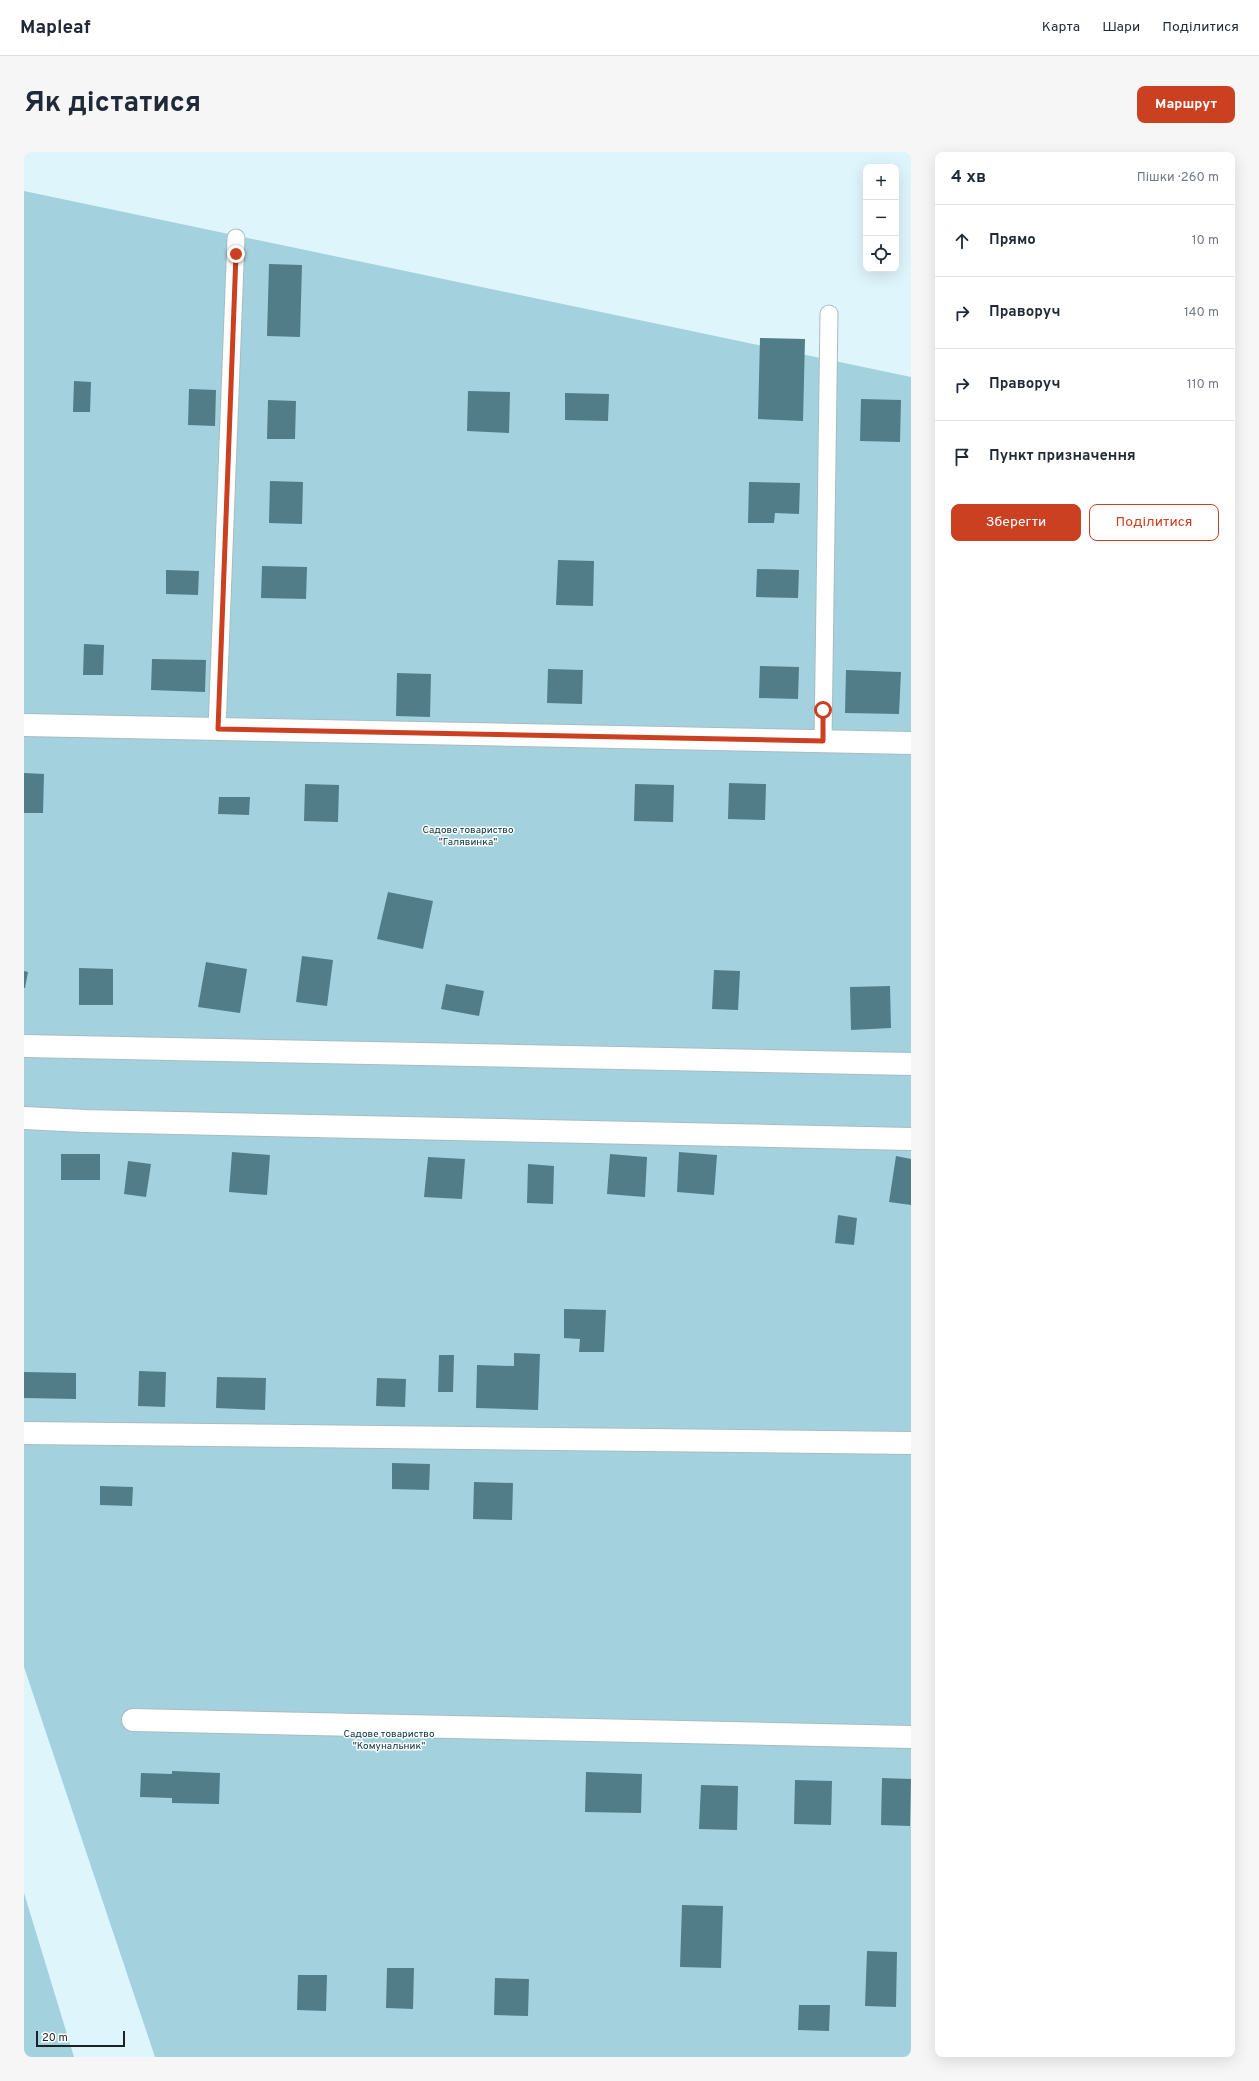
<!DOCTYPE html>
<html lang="uk">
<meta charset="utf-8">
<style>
body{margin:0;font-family:Overpass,sans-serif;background:#f6f6f7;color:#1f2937}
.controls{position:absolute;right:12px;top:12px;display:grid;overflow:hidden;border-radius:8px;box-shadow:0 4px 16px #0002}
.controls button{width:36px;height:36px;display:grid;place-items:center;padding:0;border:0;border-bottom:1px solid #e0e1e3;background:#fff;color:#1f2937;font:20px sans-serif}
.scale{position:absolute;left:12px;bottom:10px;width:89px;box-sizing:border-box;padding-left:4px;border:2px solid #1a2224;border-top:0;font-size:11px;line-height:14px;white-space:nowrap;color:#1a2224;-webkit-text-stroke:3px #fdfdfd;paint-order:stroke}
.stop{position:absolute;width:12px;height:12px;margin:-9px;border:3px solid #ca4020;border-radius:50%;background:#fff}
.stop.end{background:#ca4020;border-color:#fff;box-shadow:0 1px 4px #0008}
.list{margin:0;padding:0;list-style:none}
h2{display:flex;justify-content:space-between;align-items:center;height:52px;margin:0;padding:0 16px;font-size:17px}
h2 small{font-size:13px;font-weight:400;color:#747a83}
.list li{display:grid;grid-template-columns:26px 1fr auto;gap:12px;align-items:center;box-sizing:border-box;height:72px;padding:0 16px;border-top:1px solid #e0e1e3}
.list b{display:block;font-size:15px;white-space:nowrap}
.list em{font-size:13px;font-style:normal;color:#747a83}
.actions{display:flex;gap:8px;padding:12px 16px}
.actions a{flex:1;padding:9px 0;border:1px solid #ca4020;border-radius:8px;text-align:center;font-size:14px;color:#ca4020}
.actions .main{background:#ca4020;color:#fff}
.icon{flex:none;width:22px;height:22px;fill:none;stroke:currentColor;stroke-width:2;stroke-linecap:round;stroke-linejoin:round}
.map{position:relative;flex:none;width:887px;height:1905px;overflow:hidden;border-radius:8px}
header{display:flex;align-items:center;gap:24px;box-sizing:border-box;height:56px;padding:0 20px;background:#fff;border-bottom:1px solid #e0e1e3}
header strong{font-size:19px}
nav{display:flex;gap:22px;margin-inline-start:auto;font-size:14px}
.intro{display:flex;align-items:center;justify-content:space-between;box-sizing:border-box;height:96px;padding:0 24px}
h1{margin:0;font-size:28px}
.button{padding:10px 18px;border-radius:8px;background:#ca4020;color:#fff;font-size:14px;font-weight:700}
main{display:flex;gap:24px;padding:0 24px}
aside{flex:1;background:#fff;border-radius:8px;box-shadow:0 4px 16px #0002}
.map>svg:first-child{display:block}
</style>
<header>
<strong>Mapleaf</strong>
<nav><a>Карта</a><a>Шари</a><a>Поділитися</a></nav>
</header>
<div class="intro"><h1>Як дістатися</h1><a class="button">Маршрут</a></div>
<main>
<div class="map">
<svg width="887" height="1905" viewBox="0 0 887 1905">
<rect width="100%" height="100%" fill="#def5fb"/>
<path fill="#a3d2de" d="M0,39L887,225V1905H131L0,1515Z
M0,1741L50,1905H0Z"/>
<path fill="#507d88" d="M245,112L278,113L276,185L243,184Z
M736,186L781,187L779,269L734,267Z
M50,229L67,230L66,260H49Z
M165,237L192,238L191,274L164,273Z
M444,239L486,240L485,281L443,279Z
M541,241L585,242L584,269L541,268Z
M837,247L877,248L876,290L836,289Z
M244,248L272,249L271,287H243Z
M246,329L279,330L278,372L245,371Z
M725,330L776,331L775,362L751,361L750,371H724Z
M534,408L570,409L569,454L532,453Z
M238,414L283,415L282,447L237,446Z
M733,417L775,418L774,446L732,445Z
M142,418L175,419L174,443L142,442Z
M60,492L80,493L79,523H59Z
M128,507L182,508L181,540L127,538Z
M736,514L775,515L774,547L735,546Z
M524,517L559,518L558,552L523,551Z
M822,518L877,520L875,562L821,561Z
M373,521L407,522L406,565L372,564Z
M0,621L20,622L19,661H0Z
M705,631L742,632L741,668L704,667Z
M281,632L315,633L314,670L280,669Z
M611,632L650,633L649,670L610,669Z
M195,645H226L225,663L194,662Z
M364,740L409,749L399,797L353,787Z
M278,804L309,808L303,854L272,850Z
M182,810L223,817L216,861L174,855Z
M55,816L89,817V853H55Z
M690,818L716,819L714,858L688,857Z
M0,819L4,820L1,836H0Z
M422,832L460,839L455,864L417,857Z
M866,834L867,876L827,878L826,835Z
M208,1000L246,1003L243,1043L205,1040Z
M655,1000L693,1003L690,1043L653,1040Z
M37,1002H76V1028H37Z
M586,1002L623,1005L621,1045L583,1042Z
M872,1004L887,1007V1053L865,1050Z
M404,1005L441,1007L438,1047L400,1045Z
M104,1009L127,1012L122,1045L100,1042Z
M504,1012L530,1014L529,1052L503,1051Z
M814,1063L833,1066L830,1093L811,1091Z
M540,1157L582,1158L580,1200H555L556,1187L540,1186Z
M490,1201L516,1202L514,1258L452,1256L453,1213L490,1214Z
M415,1203H430L429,1240H414Z
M115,1219L142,1220L141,1255L114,1254Z
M0,1220L52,1221V1247L0,1246Z
M193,1225L242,1226L241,1258L192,1256Z
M353,1226L382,1227L381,1255L352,1254Z
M368,1311L406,1312L405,1338L368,1337Z
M450,1330L489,1331L488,1368L449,1367Z
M76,1334L109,1335L108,1354L76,1353Z
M148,1619L196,1621L195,1652L148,1651V1646L116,1645L117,1621L148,1622Z
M562,1620L618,1622L617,1661L561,1660Z
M858,1626L887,1627L886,1674L857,1673Z
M771,1628L808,1629L807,1673L770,1672Z
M677,1633L714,1634L713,1678L675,1677Z
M658,1753L699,1754L697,1816L656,1815Z
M843,1799L873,1800L872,1855L841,1854Z
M363,1816H390L389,1857L362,1856Z
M274,1823H303L302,1859L273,1858Z
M471,1826L505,1827L504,1864L470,1863Z
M775,1853H806L805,1879L774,1878Z"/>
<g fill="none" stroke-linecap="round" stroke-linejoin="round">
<g stroke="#a7bcc2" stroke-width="19">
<path id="service" d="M193,577L212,86
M799,589L805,162"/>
</g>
<g stroke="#a7bcc2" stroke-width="24">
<path id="minor" d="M0,573L887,591
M0,894L887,912
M0,966L61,969L887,987
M0,1281L887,1291
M109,1568L887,1585"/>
</g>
<use href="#service" stroke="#fff" stroke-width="17"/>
<use href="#minor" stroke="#fff" stroke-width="22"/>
</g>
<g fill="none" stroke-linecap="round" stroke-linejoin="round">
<path stroke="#ca4020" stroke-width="5" d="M212,102L194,577L799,589V558"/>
</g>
<g text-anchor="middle" stroke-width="3" stroke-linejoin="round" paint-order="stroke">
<g font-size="10" fill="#05333c" stroke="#fdfdfd">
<text x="444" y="681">Садове товариство<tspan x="444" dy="12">"Галявинка"</tspan></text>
<text x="365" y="1585">Садове товариство<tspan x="365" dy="12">"Комунальник"</tspan></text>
</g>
</g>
</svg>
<div class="controls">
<button>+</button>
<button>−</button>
<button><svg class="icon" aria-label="locate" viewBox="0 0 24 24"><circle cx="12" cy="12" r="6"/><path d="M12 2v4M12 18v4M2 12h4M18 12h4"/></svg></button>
</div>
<div class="scale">20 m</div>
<div class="stop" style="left:799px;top:558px"></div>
<div class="stop end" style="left:212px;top:102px"></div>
</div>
<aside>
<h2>4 хв<small>Пішки · 260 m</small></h2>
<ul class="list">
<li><svg class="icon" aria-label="ahead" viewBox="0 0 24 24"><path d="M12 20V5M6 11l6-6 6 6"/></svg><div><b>Прямо</b></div><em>10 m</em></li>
<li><svg class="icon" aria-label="right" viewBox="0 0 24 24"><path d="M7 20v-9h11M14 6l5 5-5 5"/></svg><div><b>Праворуч</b></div><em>140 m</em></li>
<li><svg class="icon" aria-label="right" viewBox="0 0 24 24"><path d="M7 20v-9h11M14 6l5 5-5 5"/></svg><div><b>Праворуч</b></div><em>110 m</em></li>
<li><svg class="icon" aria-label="arrive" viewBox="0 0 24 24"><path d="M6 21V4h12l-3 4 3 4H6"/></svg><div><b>Пункт призначення</b></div></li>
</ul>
<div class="actions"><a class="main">Зберегти</a><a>Поділитися</a></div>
</aside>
</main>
